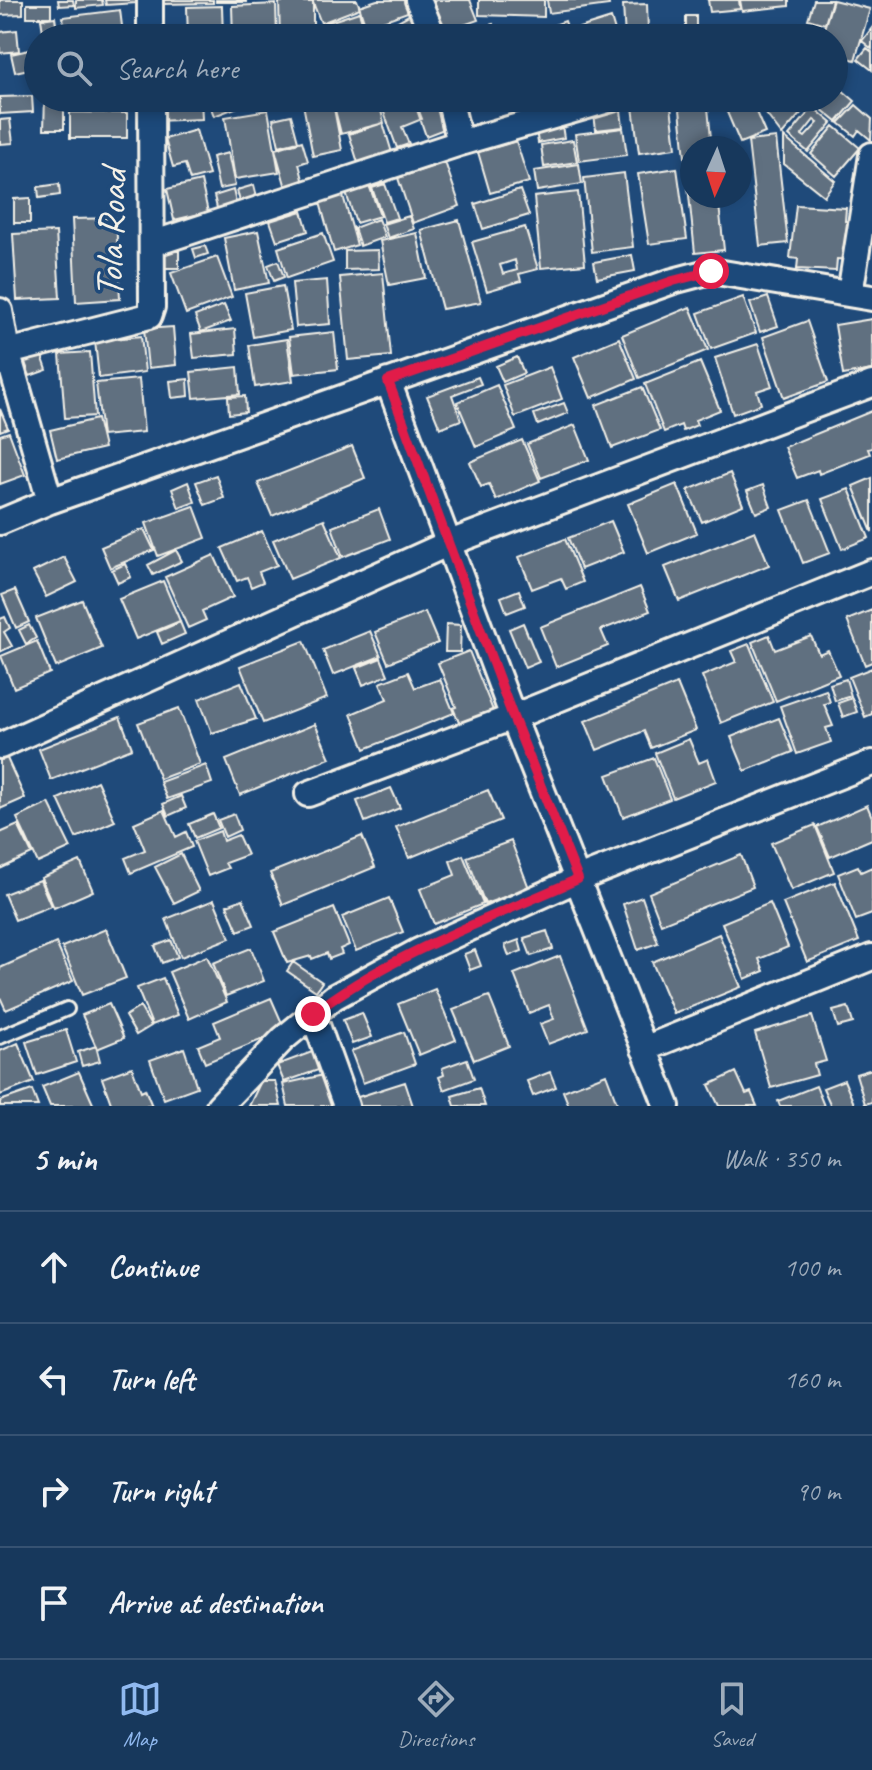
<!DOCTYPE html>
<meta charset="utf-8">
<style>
body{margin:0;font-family:Caveat,sans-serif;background:#244365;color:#f1f3f6}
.compass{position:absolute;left:680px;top:136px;width:72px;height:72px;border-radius:50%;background:#17385c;box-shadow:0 4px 12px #0003;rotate:183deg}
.stop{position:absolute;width:24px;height:24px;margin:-18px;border:6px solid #e11d48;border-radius:50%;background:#fff}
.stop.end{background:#e11d48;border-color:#fff;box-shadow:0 2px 8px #0008}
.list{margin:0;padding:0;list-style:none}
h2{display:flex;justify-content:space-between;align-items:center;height:104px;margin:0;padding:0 32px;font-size:34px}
h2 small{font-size:26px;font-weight:400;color:#9eacbb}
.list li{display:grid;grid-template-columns:52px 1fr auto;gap:24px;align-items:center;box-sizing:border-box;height:112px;padding:0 32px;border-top:2px solid #365272}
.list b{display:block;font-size:30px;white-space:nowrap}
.list em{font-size:26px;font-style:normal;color:#9eacbb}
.icon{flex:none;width:44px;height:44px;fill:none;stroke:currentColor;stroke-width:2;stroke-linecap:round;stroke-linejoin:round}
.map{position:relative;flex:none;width:872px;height:1106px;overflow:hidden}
.search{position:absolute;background:#17385c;box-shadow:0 4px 12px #0003;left:24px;right:24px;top:24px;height:88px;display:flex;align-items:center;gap:20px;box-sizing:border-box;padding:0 28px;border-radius:44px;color:#9eacbb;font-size:30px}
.sheet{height:552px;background:#17385c}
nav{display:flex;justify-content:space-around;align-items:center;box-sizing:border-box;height:112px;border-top:2px solid #365272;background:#17385c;font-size:22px;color:#9eacbb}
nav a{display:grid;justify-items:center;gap:4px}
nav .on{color:#90b9f0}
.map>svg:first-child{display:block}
</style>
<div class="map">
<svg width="872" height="1106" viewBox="0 0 872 1106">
<rect width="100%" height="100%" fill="#1f4a7a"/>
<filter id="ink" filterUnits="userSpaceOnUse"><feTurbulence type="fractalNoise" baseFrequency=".0125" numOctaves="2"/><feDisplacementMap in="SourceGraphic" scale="16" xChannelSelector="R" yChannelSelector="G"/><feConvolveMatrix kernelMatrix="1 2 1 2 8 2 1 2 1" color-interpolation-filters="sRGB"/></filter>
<g filter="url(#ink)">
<path fill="#606f80" stroke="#f4f1e8" stroke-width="2" fill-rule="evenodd" d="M0,0H23V14L0,15Z
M58,0H73L74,5L59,6Z
M76,0H102L103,5L76,8Z
M105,0H136V3L106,5Z
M163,0H213V3L163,4Z
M216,0H246V2H216Z
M312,0H357L360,8L321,23Z
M377,0H413L416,9L366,27L359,6Z
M437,0H470L478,20L441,33L430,2Z
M479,0H544V17L479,15Z
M547,0H608L609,5L549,13Z
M708,0H739L740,9L710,12Z
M740,0H789V6L742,11Z
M814,0H832L825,24L808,19Z
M833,0L870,9L855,60L834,54V38H821Z
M279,2H313V38H280Z
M27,4H51V17H27Z
M276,4L277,38H233L232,6Z
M647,4L648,30L682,28L683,38H625L623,5Z
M222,6L223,38H188L187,7Z
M120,10L123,34L66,38L63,17Z
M359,12L365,30L338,38H321L317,26Z
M414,12L428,38H390L385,28Z
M686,16H696V33H721V38H686Z
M55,17L58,38H44L41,19Z
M611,18L617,38H575L573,30Z
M565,21L571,38H543L540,30Z
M493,24L496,38H443Z
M872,28V49L862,41Z
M381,29L385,38H375L373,33Z
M17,30L19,51L0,53V32Z
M539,31L540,38H505Z
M38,48V67L15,72L11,54Z
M867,48L872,52V70L858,59Z
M834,83L855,101L837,122L815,104L819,98H834Z
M32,96L33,112L0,114V97Z
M45,98H64V129H44Z
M69,98H84V111H69Z
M155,98H201L202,119L156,121Z
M215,98H234L238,107L214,116L208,100Z
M332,98L342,150L313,156L303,104Z
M332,98H378L384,123L341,134Z
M382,98H399V100L383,104Z
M403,98H414L422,119L402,127L409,144L397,148L382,107Z
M413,98H442L452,126L426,136Z
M670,98L676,148L639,153L632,99Z
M707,98L712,148H692V196H718L724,250L695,253L679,100Z
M721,98H750L765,133L740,143Z
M754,98H802L809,104L782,135Z
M620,102L623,127L596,130L593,106Z
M856,105L872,119L871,140L859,130L855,136L839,123Z
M813,107L832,123L808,152L789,136ZM814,120L818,123L805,137L802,135Z
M268,110L279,172L235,179L225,117Z
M70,112L127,113V138H70Z
M291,115L298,141L279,146L273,119Z
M10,119L13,143L0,144V120Z
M561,119L564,138L538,143L535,123Z
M383,123L393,156L359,166L349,134Z
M834,126L860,148L836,176L811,154Z
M623,128L627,155L579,161L575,134Z
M196,130L209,175L190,180L185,164L173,167L165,139Z
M784,137L835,181L824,196L784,164Z
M776,138L788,243L760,246L748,141Z
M573,140L577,162L544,167L541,145Z
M302,141L308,161L299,164L304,183L286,188L275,149Z
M516,141L529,182L490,193L478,152Z
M228,153L235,186L219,189L212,157Z
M445,162L460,206L413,223L398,178Z
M579,164L582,184L537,191L534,171Z
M677,168L687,239L649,244L638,174Z
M624,173L633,247L592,252L584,178Z
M201,181L208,212L174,220L167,189Z
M59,184L60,195L39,198L38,187Z
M385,184L397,218L384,222L372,188Z
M254,185L257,197L240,202L237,190Z
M369,185L380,216L356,223L346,193Z
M233,190L237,207L218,212L214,196Z
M520,190L529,215L483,229L475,204Z
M342,192L357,245L334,252L319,199Z
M578,192L585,264L541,268L534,197Z
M30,198V223H14V199Z
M796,205L846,208L845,221L854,222L851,260L837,259L836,271L797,269L798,259L790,258Z
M302,211L308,231L277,241L270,221Z
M409,216L414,229L388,238L383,224Z
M116,218L120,299L76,302L72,219Z
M378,219L385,237L360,246L354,228Z
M459,220L481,302L442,309L421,230Z
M525,227L538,269L519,274L521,281L487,291L472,242ZM515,260L517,270L503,274L500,265Z
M258,231L269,283L234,290L224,238Z
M56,232L60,298L17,300L13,234Z
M323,233L333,262L287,278L278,248Z
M417,233L426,278L389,285L380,241Z
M205,246L208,254L196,258L193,249Z
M378,250L379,269L345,270V251Z
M162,251H179V268H162Z
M632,255L635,271L597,278L594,262Z
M217,257L232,297L186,314L171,273Z
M278,261L284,277L274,281L268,265Z
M383,273L391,356L348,360L340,277Z
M327,280L330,324L296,327L292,283Z
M283,286L291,330L253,337L245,293Z
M743,297L756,333L711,349L698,313Z
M768,297L778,326L760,332L750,303Z
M224,305L231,321L201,332L195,316Z
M690,307L708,350L639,378L622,335Z
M872,319V370L843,375L835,325Z
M807,321L828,382L784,398L763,337Z
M173,327L176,365L148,368L144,329Z
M235,329L237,354L194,358L191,334Z
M334,332L338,369L294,374L289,337Z
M141,336L145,372L99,378L95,341Z
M619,338L636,379L591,398L574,357Z
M287,339L293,381L255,387L249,345Z
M758,344L772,386L757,391L761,404L733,414L715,358Z
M40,350L47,370L30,376L23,357Z
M90,352L95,416L65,418L60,354Z
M517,357L524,373L503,382L496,366Z
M700,362L720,410L695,420L697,425L683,431L681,425L664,432L645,384Z
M238,367L240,394L194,398L191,372Z
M550,367L562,399L515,417L503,385Z
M478,377L481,384L452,395L461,420L440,428L427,396Z
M139,379L144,432L102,436L96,383Z
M188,379L189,396L172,398L170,381Z
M497,385L516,430L476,447L457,402Z
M642,387L660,430L612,448L596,405Z
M245,396L246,412L229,414L228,397Z
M564,403L568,413L538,425L534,414Z
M0,409L8,428L0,431Z
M872,411V448L868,449L870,454L819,474L818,470L797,478L784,447Z
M97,419L104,448L57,459L50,430Z
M575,425L589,460L541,478L527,444Z
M9,432L25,475L0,484V435Z
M522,440L540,481L496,500L489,484L481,487L470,462Z
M352,446L365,478L272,516L258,483Z
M730,473L743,505L702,522L688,490Z
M216,475L224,498L205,505L196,482Z
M872,478V532L853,486Z
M188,482L195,502L179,508L172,489Z
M677,484L697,533L648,553L628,504Z
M763,485L771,507L756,513L747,491Z
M849,489L869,538L842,549L822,499Z
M809,500L830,553L803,563L782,510Z
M194,506L206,538L158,556L146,523Z
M379,509L390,539L343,557L332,527Z
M324,519L341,558L290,579L273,540Z
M611,521L624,552L581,569L568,538Z
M144,529L154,550L110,568L101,547Z
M262,531L277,565L259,572L263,582L251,587L247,577L237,581L222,548Z
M755,531L769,565L679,601L665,567Z
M565,539L583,582L566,589L561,578L532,589L519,557Z
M176,550L182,561L153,575L148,565Z
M214,555L233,597L202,611L206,620L188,628L165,577Z
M64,557L77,582L46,597L33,572Z
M125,564L131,577L118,583L112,570Z
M163,581L180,621L136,639L119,599Z
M640,587L650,611L601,630L608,646L556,667L540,627Z
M15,590L29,622L16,628L2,595Z
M519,590L525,606L507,613L501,597Z
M82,600L102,648L56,667L36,618Z
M872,610V662L865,665L847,620Z
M425,612L438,643L388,663L375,632Z
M5,617L10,628L4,632L12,646L0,652V619Z
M180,622L185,634L162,644L157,632Z
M523,623L539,662L525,668L509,629Z
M446,624L461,625L460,652H445Z
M29,625L36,638L26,644L19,630Z
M370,631L381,656L333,675L323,650Z
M769,635L775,650L811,636L819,654L828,650L839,675L776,701L752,642Z
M37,641L50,673L14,688L1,656Z
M304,641L327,698L263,723L240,666Z
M749,644L773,702L721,723L702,676L736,662L731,651Z
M469,651L496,718L463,732L453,708L456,707L438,663Z
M381,658L388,675L363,685L356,668Z
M872,668V714L865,717L849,677Z
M408,672L415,688L440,679L454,713L365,749L351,714L387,699L380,683Z
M846,679L851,696L835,701L830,684Z
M241,682L256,719L212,733L199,699Z
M677,684L696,730L651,748L644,731L597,750L585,721Z
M826,690L830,702L824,704L833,726L826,728L831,742L797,754L780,706Z
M852,698L857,712L843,717L838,703Z
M179,708L200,764L160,779L138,723Z
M120,717L132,748L51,780L39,749Z
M779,718L793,752L745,771L731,737Z
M315,724L330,758L240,795L226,760Z
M689,739L699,763L708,759L716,781L673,798L655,753Z
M5,754L25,798L0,809V756Z
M654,758L670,799L623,817L607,775Z
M206,765L212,783L167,799L160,782Z
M97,781L115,821L76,838L58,799Z
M391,788L400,808L365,822L357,801Z
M488,790L501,820L409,858L396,827Z
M181,796L186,808L168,816L163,804Z
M49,803L71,848L38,863L17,818Z
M867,805L872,817V839L830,857L817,827Z
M164,810L176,837L186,832L192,847L131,873L125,858L145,850L134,823Z
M213,814L219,828L195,838L189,824Z
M234,814L240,830L225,837L218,820Z
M18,825L32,854L0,869V833Z
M815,825L834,872L791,890L771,843Z
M220,831L223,841L238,835L247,855L225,863L228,868L208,876L194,841Z
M362,836L375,867L283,905L270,873Z
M511,841L529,888L485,904L467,857Z
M181,854L199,891L174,903L155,867Z
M463,855L483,904L434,924L420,889L455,875L450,861Z
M741,855L753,887L661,924L649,893Z
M80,861L93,891L54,908L41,878Z
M858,866L861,872L872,867V914L856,920L838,874Z
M40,880L51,906L15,920L4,894Z
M835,882L859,941L807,962L783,903Z
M642,897L658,943L638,950L623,904Z
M389,898L403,932L356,951L342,917Z
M243,899L254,925L238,931L227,905Z
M214,900L230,938L181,957L166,919Z
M770,903L788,947L759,959L764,971L745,979L722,923Z
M334,908L349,945L340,949L342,954L329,959L327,953L312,959L311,956L287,963L274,932Z
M106,929L126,978L82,995L62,947Z
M547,931L553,949L531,956L524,938Z
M719,934L741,987L674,1014L652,962Z
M171,940L178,957L162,963L155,946Z
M519,940L522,951L509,956L505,945Z
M56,943L73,981L6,1010L0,997V968Z
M251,948L264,981L226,996L213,963Z
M475,950L481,966L470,970L464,954Z
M207,956L227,1002L189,1019L169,972Z
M560,956L588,1029L548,1044L540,1024L554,1019L549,1005L529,1013L514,974Z
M293,962L322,982L316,991L287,971Z
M163,978L178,1015L152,1025L137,988Z
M435,989L456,1040L419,1055L398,1004Z
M489,996L509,1046L474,1060L453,1010Z
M271,998L285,1030L205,1063L198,1046L220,1037L214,1022Z
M109,1004L124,1038L97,1049L82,1015Z
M140,1007L151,1026L136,1035L125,1016Z
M848,1007L853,1023L838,1027L833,1011Z
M362,1013L372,1037L352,1044L343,1020Z
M812,1016L826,1061L814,1064L817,1075L771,1088L755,1033Z
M66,1030L76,1062L37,1075L26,1042Z
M404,1032L415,1064L363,1083L351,1051Z
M18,1043L34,1082L0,1095V1051Z
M96,1046L100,1061L82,1066L78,1052Z
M184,1048L197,1087L164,1099L150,1060Z
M320,1049L327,1067L284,1082L277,1065Z
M467,1059L474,1079L444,1090L439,1077L444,1075L442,1068Z
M132,1067L141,1091L145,1089L152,1106H112L102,1078Z
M872,1069V1102L865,1104L856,1074Z
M79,1072L94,1106H50L42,1087Z
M550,1072L556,1087L533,1096L527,1081Z
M736,1072L746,1094L751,1092L757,1106H719L709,1085Z
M328,1074L336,1106H288L283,1084Z
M606,1074L618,1106H569L563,1091Z
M844,1080L855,1106H831L823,1088Z
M261,1081H275L281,1106H249Z
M405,1082L413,1106H358L355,1098Z
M816,1086L824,1106H780L778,1101Z
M479,1088L485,1106H455L452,1096Z
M32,1090L38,1106H0V1101Z"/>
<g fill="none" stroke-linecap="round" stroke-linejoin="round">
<g stroke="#f4f1e8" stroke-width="18">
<path id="service" d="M0,1037L67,1009"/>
</g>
<g stroke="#f4f1e8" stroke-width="30">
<path id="minor" d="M150,0V38
M418,0L434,38
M449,98L460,143
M152,244L460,143L615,98
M850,294L872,155
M0,311L7,351L50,501
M0,354L149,316L152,307L151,98
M388,381L513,717L667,1106
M0,522L50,501L673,281L711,271L872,298
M0,746L447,544L872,384
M308,794L513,717L872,572
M313,1014L346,1106
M644,1049L872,957
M219,1106L283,1039L334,997L417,952L578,879L872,763"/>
</g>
<use href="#service" stroke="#1f4a7a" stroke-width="12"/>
<use href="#minor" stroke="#1f4a7a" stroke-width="24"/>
</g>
</g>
<g fill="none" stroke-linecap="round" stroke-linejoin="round" filter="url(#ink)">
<path stroke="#e11d48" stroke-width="10" d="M313,1014C384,957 494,917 578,879L513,717L388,381L673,281L711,271"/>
</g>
<g text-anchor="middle" stroke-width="7" stroke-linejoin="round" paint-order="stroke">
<g font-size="40" fill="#f4f1e8" stroke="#1f4a7a">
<text transform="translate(110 233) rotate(-88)" y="14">Tola Road</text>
</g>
</g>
</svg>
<svg class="compass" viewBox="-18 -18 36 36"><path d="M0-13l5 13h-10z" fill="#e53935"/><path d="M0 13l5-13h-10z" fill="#9eacbb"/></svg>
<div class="stop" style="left:711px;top:271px"></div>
<div class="stop end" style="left:313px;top:1014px"></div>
<div class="search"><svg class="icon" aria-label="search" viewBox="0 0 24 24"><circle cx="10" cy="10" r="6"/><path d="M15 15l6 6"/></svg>Search here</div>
</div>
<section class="sheet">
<h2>5 min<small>Walk · 350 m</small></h2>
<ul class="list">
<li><svg class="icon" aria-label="ahead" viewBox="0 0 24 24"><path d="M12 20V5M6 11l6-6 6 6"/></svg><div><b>Continue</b></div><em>100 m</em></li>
<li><svg class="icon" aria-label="left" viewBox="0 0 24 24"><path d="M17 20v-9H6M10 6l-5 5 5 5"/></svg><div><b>Turn left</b></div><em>160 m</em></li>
<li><svg class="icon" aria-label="right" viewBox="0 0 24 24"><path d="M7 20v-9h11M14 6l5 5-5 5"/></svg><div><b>Turn right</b></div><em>90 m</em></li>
<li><svg class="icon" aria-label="arrive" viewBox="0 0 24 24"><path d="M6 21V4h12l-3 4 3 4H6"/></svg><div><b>Arrive at destination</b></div></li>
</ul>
</section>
<nav>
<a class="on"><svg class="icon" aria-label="map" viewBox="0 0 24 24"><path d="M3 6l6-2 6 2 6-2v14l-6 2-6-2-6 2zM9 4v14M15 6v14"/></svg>Map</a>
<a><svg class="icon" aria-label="directions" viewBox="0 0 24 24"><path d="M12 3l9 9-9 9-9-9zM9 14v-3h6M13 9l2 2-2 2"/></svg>Directions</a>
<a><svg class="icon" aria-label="saved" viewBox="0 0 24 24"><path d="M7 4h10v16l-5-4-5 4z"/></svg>Saved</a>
</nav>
